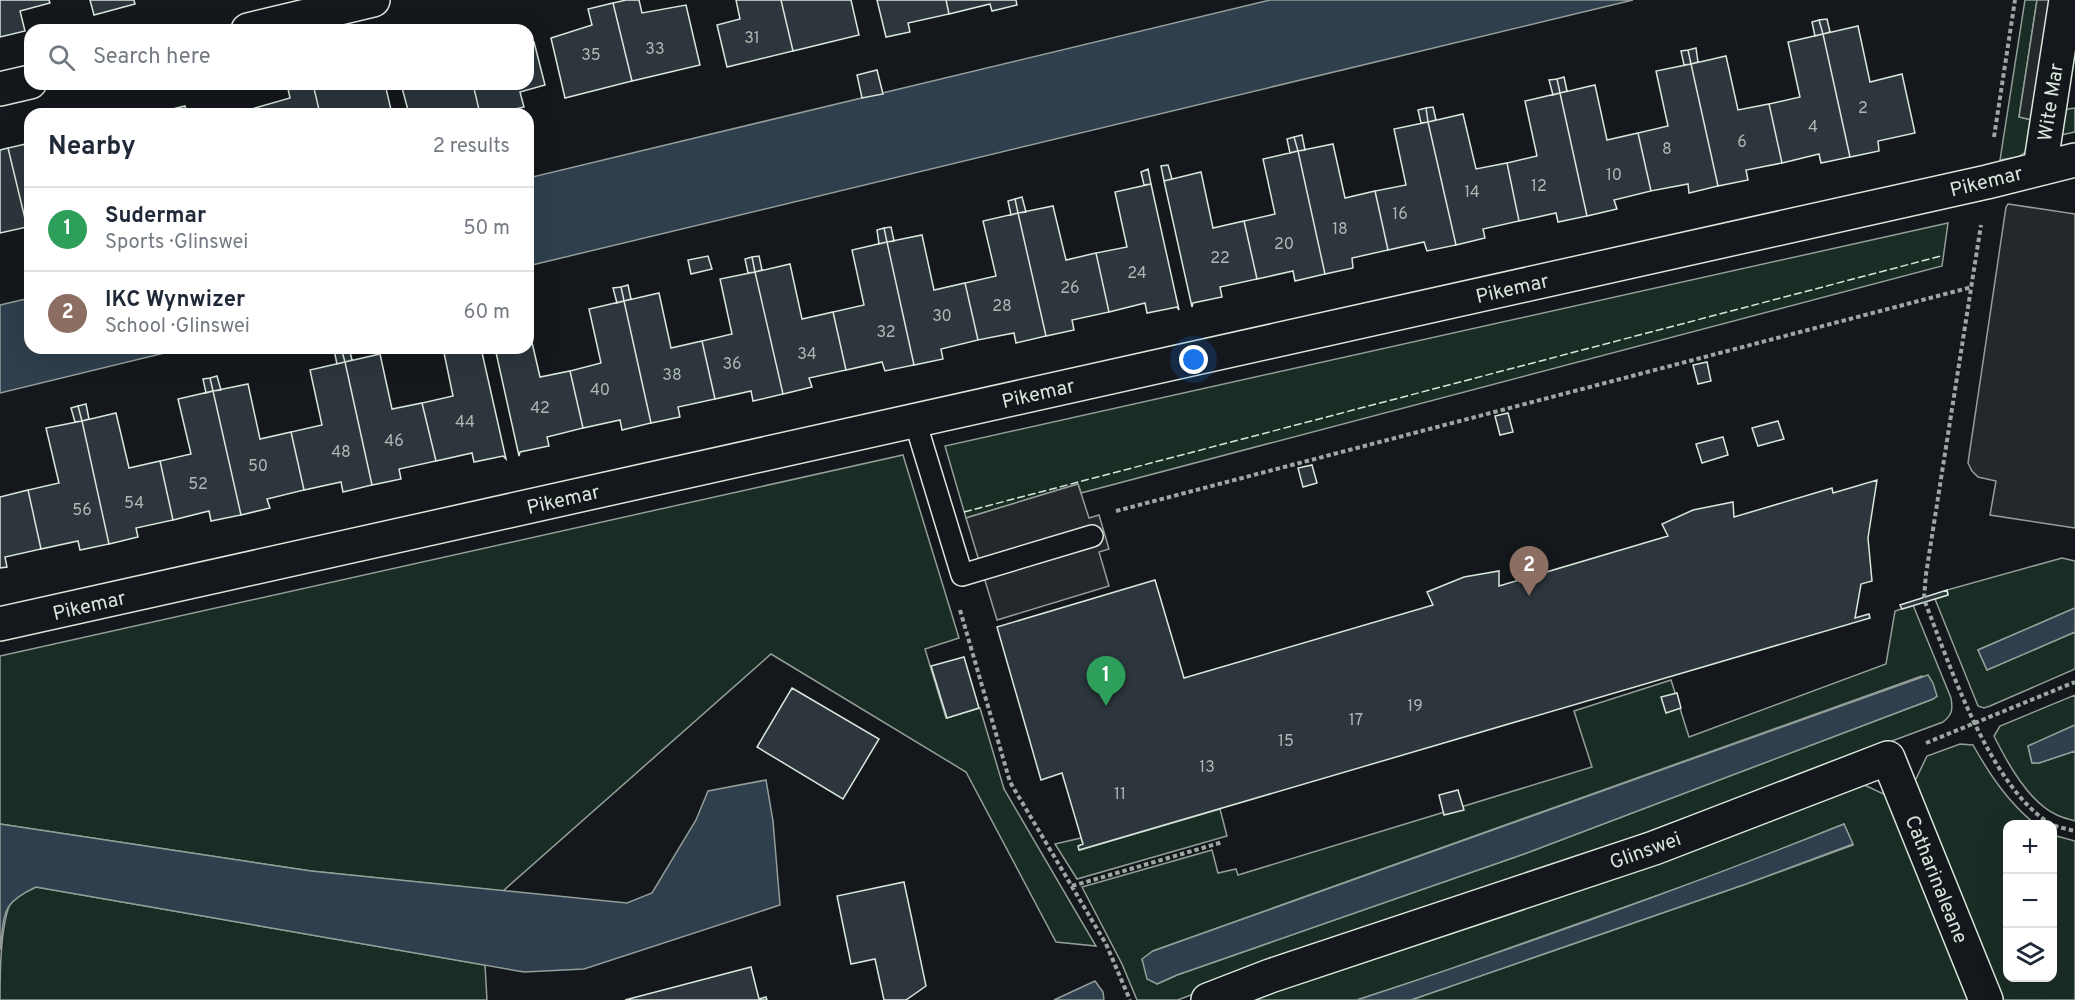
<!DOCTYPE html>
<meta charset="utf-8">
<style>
body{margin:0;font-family:Overpass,sans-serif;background:#f2f2f3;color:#1f2937}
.controls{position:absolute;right:18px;bottom:18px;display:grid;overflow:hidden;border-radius:12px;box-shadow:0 6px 24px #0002}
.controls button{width:54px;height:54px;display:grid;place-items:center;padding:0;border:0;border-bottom:2px solid #e0e1e3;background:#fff;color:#1f2937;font:30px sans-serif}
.you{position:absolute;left:1194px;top:360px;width:21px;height:21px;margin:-15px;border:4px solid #fff;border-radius:50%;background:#1a73e8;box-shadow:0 0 0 9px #1a73e833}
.badge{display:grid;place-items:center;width:39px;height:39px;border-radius:50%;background:#1a73e8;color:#fff;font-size:20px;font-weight:700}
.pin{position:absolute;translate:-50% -50px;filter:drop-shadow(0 2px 3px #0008)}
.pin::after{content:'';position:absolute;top:32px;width:21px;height:18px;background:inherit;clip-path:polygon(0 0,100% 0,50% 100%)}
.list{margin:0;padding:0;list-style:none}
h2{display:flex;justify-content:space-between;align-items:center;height:78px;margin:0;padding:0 24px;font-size:26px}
h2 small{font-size:20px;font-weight:400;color:#747a83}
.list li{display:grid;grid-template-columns:39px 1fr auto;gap:18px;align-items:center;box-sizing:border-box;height:84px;padding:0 24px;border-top:2px solid #e0e1e3}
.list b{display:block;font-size:22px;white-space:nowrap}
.list p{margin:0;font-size:20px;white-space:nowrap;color:#747a83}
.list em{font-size:20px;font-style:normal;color:#747a83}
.icon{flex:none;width:33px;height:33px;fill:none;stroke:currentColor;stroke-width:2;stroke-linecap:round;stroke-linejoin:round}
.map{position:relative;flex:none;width:2075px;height:1000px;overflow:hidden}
.search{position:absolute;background:#fff;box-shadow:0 6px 24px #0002;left:24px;top:24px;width:510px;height:66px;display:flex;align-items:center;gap:15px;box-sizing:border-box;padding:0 21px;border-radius:18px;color:#747a83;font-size:22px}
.panel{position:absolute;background:#fff;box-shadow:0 6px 24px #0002;left:24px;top:108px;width:510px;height:246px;border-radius:18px}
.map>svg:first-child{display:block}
</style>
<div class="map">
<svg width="2075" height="1000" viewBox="0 0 2075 1000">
<rect width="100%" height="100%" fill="#14181c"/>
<path fill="#1a2d24" stroke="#939e99" stroke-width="1.5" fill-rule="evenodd" d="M2025,0H2037L2019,117L2032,120L2027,151L2018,157L2000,160Z
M2075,108V132L2061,135L2062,110Z
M1948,223L1942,266L1081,493L1078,484L966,518L945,446Z
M903,455L959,638L925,649L946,718L980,708L1004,789L1096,946L1056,942L966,772L771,654L503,891L311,871L0,824V656Z
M2062,558L2075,561V608L1978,650L1987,670L2075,632V669L1990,706L1984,708L1978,706L1935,599L1948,595L1947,590Z
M1913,605L1951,698C1953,710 1952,715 1943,722L1623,841L1323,943L1178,1000H1137L1122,964L1082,887L1212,850L1218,873L1236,869L1238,875L1592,767L1574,711L1671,680L1689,737L1886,664L1895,611ZM1922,676L1937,696L1933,699L1524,854L1177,975L1157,984L1142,960L1153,951Z
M2075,695V725L2028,746L2032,763H2039L2075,751V821C2069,819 2063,818 2057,815C2029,803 2007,762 1994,736L2000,726Z
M1960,744L1973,745C1990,775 2008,802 2035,824H2008V978H2052L2053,835L2075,841V1000H2001L1913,785L1927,756Z
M1860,783L1888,796L1972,1000H1411L1746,884L1853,845L1844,824L1740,866L1445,971L1357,1000H1246Z
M1220,809L1227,836L1077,879L1055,844L1081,838L1083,844L1080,850Z
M36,887L485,965L487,1000H0C0,975 0,915 14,897C20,893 29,890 36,887Z"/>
<path fill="#24282b" stroke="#939e99" stroke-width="1.5" d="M2037,0H2051L2032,120L2019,117Z
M2008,204L2075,214V528L1990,515L1996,481L1978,477L1972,471L1968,463L2006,207Z
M1078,484L1089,518L1099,515L1109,549L1099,552L1109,586L997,620L966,518Z"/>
<path fill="#2f3f4d" stroke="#939e99" stroke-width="1.5" d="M1270,0H1633L528,266V178Z
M30,298V348H185L0,393V305Z
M2075,608V632L1987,670L1978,650Z
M1928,675L1933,683L1937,696L1933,699L1524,854L1177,975L1157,984L1147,979L1142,959L1153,951Z
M2075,725V751L2039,763H2032L2028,746Z
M766,780L773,821L780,905L584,969L524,972L36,887C0,904 5,913 0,950V824L311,871L627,903L652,893L696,820L708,791Z
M1844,824L1853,844L1746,884L1411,1000H1357C1521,946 1684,888 1844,824Z
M1095,981L1103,992L1104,1000H1054Z"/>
<path fill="#2c363c" stroke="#d8e6dc" stroke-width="1.5" d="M0,0H49L50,3L20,11L25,31L0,37Z
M90,0H134L135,4L94,15Z
M626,0H639L642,13L686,5L700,65L632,81L613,3Z
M736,0H781L793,51L727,67L717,25L740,19Z
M781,0H851L859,35L793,51Z
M877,0H946L949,14L908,23L910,32L886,37Z
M946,0H1016L1017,5L992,11L990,4L949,14Z
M613,3L632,81L565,98L551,38L592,25L588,9Z
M1827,19L1830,32L1823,34L1819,20Z
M1819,20L1823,34L1815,36L1812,22Z
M1858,26L1870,82L1902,74L1915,133L1878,141L1879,151L1850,157L1823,34Z
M1823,34L1850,157L1821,163L1819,154L1782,163L1769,104L1800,97L1788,42Z
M534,42L545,85L520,92L524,107L495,114H480L473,84H528V43Z
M1696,48L1698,62L1691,64L1688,50Z
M1688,50L1691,64L1684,65L1681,51Z
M1726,56L1738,110L1769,104L1782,163L1746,170L1748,180L1718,186L1691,64Z
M1691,64L1718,186L1689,193L1688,184L1651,191L1638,133L1668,126L1656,71Z
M877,70L883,94L862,98L857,75Z
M1564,77L1567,91L1560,93L1557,79Z
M1557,79L1560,93L1553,95L1549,80Z
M287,84H313L320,114H249L248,110L290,98Z
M313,84H385L392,114H320Z
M401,84H473L480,114H435L434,112L409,114Z
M1595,85L1607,140L1638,133L1651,191L1614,200L1617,209L1587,216L1560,93Z
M1560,93L1587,216L1558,222L1556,213L1519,221L1507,163L1537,156L1525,101Z
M185,106L187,114H160V112Z
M1433,107L1436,120L1428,122L1426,108Z
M1426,108L1428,122L1421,123L1418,110Z
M1463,114L1476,169L1507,163L1519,221L1483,229L1485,238L1456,245L1428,122Z
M1428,122L1456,245L1427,251L1424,242L1388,250L1375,191L1406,185L1394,129Z
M1302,135L1305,150L1298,151L1294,137Z
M1294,137L1298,151L1290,153L1287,139Z
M30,143V226L27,227L8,148Z
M1333,144L1345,198L1375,191L1388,250L1352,258L1353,268L1325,274L1298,151Z
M8,148L27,227L0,233V150Z
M1298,151L1325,274L1295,281L1293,271L1257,279L1244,221L1275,214L1263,159Z
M1168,165L1172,179L1164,181L1161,166Z
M1148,169L1151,184L1144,185L1141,172Z
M1201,172L1213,228L1244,221L1257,279L1220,287L1222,297L1193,303L1192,307L1164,181Z
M1151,184L1179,310L1177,307L1147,313L1145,303L1109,312L1096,253L1127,247L1115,192Z
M1022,197L1026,212L1018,213L1015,199Z
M1015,199L1018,213L1011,215L1008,201Z
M1053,206L1066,260L1096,253L1109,312L1072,320L1074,330L1046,336L1018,213Z
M1018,213L1046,336L1016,343L1014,333L978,340L965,283L996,276L983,221Z
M891,227L894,241L887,242L884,228Z
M884,228L887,242L879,244L877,230Z
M922,235L934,290L965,283L978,340L941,349L943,359L914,365L887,242Z
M887,242L914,365L885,371L882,362L846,370L833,312L864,305L852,250Z
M708,256L712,269L691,274L688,260Z
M759,256L762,270L755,272L752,257Z
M752,257L755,272L748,273L745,259Z
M790,264L802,319L833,312L846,370L809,378L812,387L783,394L755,272Z
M755,272L783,394L753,401L751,391L715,399L702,341L732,334L720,279Z
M628,285L631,299L624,301L621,287Z
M621,287L624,301L617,303L613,288Z
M659,293L671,348L702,341L715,399L678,407L680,417L651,423L624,301Z
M624,301L651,423L622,430L620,420L583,428L570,371L601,363L589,309Z
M528,325L540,377L570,371L583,428L547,437L549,446L520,452L519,456L495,348H528Z
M341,348H349L352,360L345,362Z
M341,348L345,362L337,364L334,350Z
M443,348H481L506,459L503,456L474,462L472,453L436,461L422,403L453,396Z
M380,354L392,409L422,403L436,461L399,469L401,479L372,485L345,362Z
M345,362L372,485L343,492L341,482L304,490L291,432L322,425L310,370Z
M1707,362L1711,381L1698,384L1693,365Z
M217,376L221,390L213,391L210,378Z
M210,378L213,391L206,393L203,379Z
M248,384L260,439L291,432L304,490L267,499L270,508L241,515L213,391Z
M213,391L241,515L211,521L209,511L173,520L160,461L191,454L178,399Z
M86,404L89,419L82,421L78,406Z
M78,406L82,421L75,422L71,408Z
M116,413L129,468L160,461L173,520L136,528L138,537L109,544L82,421Z
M1508,413L1513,432L1500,435L1495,416Z
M82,421L109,544L80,550L78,541L41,549L28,490L59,483L46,428Z
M1778,421L1784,439L1758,446L1752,428Z
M1723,437L1728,455L1702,463L1696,444Z
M1312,465L1317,483L1303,487L1298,468Z
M1877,480L1868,538L1872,581L1861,584L1855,618L1869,614L1870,618L1079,850L1078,846L1083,844L1062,773L1041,780L997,627L1155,580L1184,678L1433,605L1427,592L1464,577L1499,571V586L1668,536L1662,524L1693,510L1733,502L1734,517L1832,488L1833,493Z
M28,490L41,549L5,557L7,567L0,568V497Z
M1947,590L1948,595L1935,599L1902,609L1900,605Z
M964,657L979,708L947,718L931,666Z
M792,688L879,739L843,799L757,747Z
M1677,693L1681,708L1666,713L1661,697Z
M1458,790L1464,810L1444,815L1439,795Z
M904,882L926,986L906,1000H884L875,959L851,964L837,896Z
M751,967L759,999L766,997L767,1000H625Z"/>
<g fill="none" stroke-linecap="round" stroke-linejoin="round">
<g stroke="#d8e6dc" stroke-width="24">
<path id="service" d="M915,421L962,575L1092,536"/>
</g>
<g stroke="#d8e6dc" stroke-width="36">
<path id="minor" d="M248,30L373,0
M0,89L30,82
M2040,168L2066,0
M0,624L1987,182L2075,160
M1208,1000L1270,976L1654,848L1888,758L1986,1000"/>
</g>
<path stroke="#9da8a2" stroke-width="4" stroke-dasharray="4.5 3" stroke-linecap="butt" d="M1994,137L2015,0
M1116,511L1972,287
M1924,598L1926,574L1981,225
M1925,602C1951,668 1989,784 2049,823C2056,827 2067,829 2075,831
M960,610L1010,782L1106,944L1130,1000
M1926,743L2075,682
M1072,886L1223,842"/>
<use href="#service" stroke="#14181c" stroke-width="21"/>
<use href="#minor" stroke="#14181c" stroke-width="33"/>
<path stroke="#d8e6dc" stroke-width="1.5" stroke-dasharray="8 3" stroke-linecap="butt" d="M964,512L1941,256"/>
</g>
<g text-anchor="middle" stroke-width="4.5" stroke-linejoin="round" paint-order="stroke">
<g font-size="16" fill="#adbab4">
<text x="752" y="43">31</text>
<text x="655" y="54">33</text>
<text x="591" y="60">35</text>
<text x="1863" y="113">2</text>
<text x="1813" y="132">4</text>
<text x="1742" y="147">6</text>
<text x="1667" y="154">8</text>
<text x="1614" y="180">10</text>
<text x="1539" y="191">12</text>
<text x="1472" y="197">14</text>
<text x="1400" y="219">16</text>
<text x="1340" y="234">18</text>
<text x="1284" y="249">20</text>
<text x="1220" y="263">22</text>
<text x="1137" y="278">24</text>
<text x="1070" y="293">26</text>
<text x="1002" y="311">28</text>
<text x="942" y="321">30</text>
<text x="886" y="337">32</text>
<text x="807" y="359">34</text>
<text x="732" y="369">36</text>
<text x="672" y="380">38</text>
<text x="600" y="395">40</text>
<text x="540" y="413">42</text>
<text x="465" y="427">44</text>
<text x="394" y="446">46</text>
<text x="341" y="457">48</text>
<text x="258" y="471">50</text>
<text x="198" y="489">52</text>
<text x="134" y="508">54</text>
<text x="82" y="515">56</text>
<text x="1415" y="711">19</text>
<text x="1356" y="725">17</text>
<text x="1286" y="746">15</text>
<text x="1207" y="772">13</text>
<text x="1120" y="799">11</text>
</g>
<g font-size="20" fill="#d8e6dc" stroke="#14181c">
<text transform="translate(2050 102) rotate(-81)" y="7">Wite Mar</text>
<text transform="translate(1986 181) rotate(-14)" y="7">Pikemar</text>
<text transform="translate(1512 288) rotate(-13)" y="7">Pikemar</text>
<text transform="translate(1038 393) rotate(-13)" y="7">Pikemar</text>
<text transform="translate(563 499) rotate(-13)" y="7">Pikemar</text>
<text transform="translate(89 605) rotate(-13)" y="7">Pikemar</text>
<text transform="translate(1645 850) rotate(-20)" y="7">Glinswei</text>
<text transform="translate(1937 879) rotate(68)" y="7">Catharinaleane</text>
</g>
</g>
</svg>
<div class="controls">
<button>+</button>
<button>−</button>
<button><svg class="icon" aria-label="layers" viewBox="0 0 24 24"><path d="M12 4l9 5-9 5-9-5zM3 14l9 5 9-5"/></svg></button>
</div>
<div class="you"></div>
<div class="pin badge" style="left:1106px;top:706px;background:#2e9e5b">1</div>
<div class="pin badge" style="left:1529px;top:596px;background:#8d6e63">2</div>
<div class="search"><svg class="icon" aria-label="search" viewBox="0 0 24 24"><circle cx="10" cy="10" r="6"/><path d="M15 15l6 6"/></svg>Search here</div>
<section class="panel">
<h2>Nearby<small>2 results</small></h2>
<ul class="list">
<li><span class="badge" style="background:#2e9e5b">1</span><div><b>Sudermar</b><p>Sports · Glinswei</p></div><em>50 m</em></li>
<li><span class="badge" style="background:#8d6e63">2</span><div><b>IKC Wynwizer</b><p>School · Glinswei</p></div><em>60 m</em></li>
</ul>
</section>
</div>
